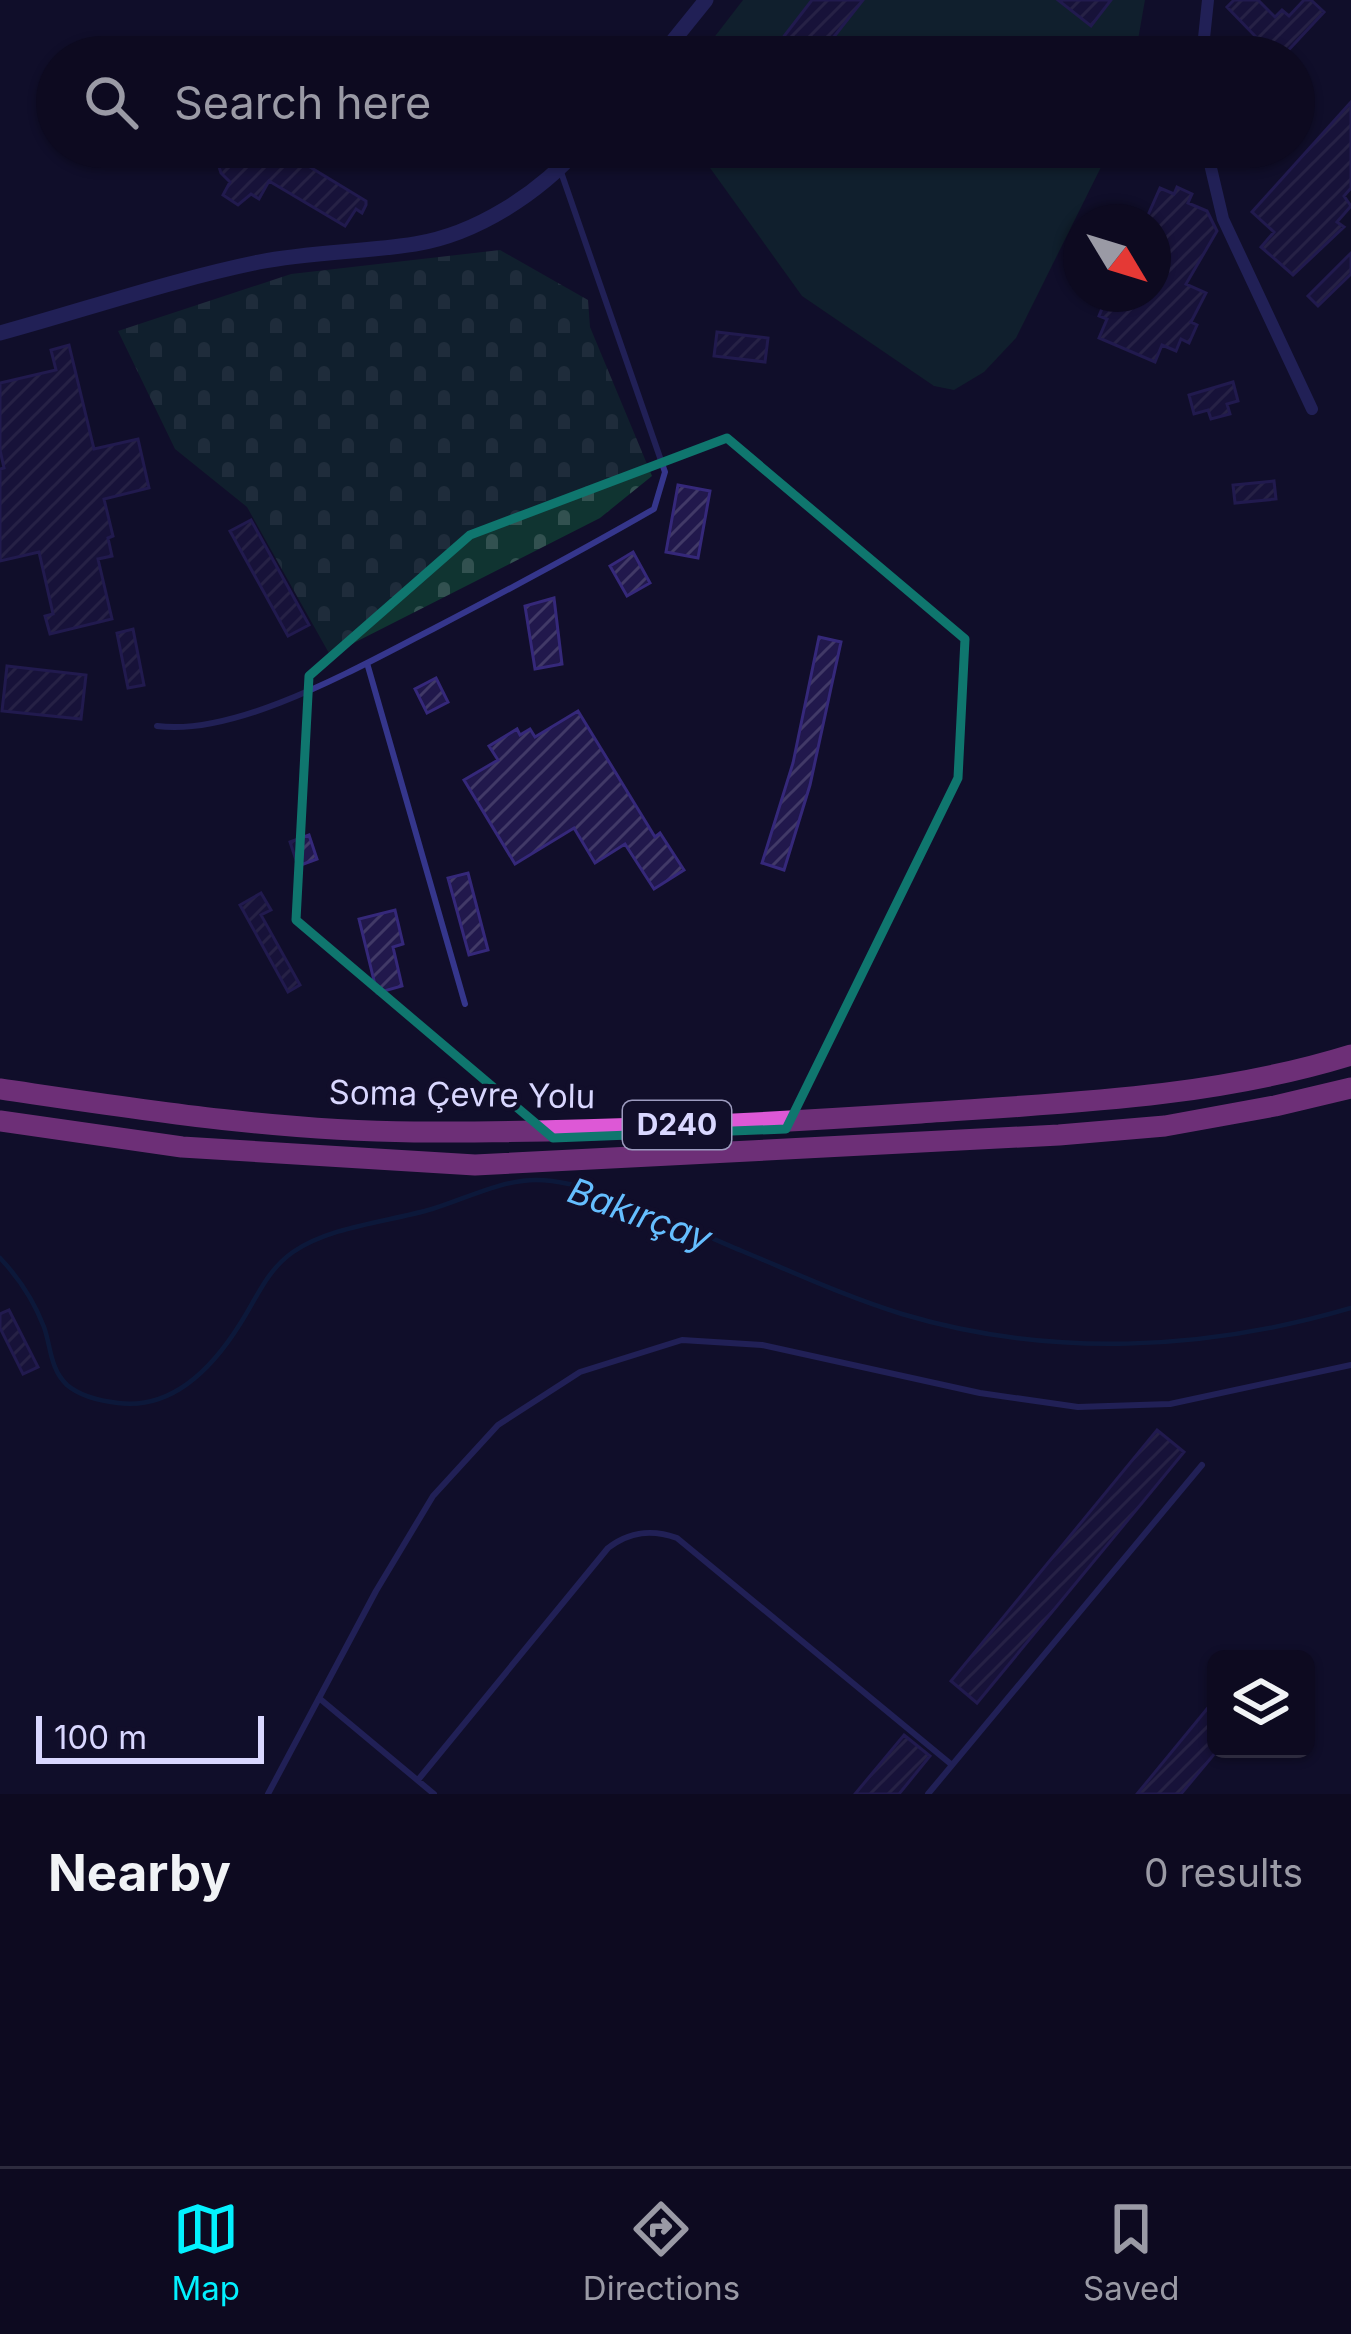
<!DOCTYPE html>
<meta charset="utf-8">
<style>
body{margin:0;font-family:Inter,sans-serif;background:#161329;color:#f1f3f6}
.controls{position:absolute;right:36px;bottom:36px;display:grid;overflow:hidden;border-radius:18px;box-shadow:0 3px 9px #0004}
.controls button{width:108px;height:108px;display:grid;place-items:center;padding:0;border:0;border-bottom:3px solid #2d2b3e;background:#0d0a20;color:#f1f3f6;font:60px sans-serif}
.compass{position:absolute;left:1063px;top:204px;width:108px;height:108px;border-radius:50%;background:#0d0a20;box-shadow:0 3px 9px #0004;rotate:128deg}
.scale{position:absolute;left:36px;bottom:30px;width:228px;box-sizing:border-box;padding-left:12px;border:6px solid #d9d7ff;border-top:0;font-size:33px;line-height:42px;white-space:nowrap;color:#d9d7ff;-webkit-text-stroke:9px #110e2a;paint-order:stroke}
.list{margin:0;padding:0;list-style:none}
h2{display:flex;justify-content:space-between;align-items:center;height:156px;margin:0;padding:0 48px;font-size:51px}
h2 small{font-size:39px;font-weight:400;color:#9a9aa5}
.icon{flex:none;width:66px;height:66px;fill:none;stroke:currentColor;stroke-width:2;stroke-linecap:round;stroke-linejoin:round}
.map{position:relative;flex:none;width:1351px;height:1794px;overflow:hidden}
.search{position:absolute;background:#0d0a20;box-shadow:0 3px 9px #0004;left:36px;right:36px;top:36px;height:132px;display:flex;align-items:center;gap:30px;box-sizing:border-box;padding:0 42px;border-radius:66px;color:#9a9aa5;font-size:45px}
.sheet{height:372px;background:#0d0a20}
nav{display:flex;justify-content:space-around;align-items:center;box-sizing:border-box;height:168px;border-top:3px solid #2d2b3e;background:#0d0a20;font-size:33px;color:#9a9aa5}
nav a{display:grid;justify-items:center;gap:6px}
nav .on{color:#03f1ff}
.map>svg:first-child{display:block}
</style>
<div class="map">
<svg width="1351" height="1794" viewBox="0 0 1351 1794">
<defs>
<pattern id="cemetery-stones" width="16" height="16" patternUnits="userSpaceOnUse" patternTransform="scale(3)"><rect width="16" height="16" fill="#103431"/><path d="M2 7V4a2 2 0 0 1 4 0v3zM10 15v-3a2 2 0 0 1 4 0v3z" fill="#325150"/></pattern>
<pattern id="building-hatch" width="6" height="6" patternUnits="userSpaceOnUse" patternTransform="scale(3)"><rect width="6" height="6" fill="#21184c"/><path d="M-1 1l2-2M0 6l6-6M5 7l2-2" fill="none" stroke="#413967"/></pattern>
</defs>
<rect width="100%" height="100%" fill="#110e2a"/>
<path fill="#103431" d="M743,0H1145L1135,57H699Z
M695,147H1111L1016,338L984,372L954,390L934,386L802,296Z"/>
<path fill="url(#cemetery-stones)" d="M500,250L588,300L590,327L652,476L600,518L330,655L247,507L175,449L118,331L291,274Z"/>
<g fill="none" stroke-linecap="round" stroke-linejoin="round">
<path stroke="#08254f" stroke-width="4.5" d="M0,1258C19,1278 34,1301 44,1327C51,1347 50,1369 67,1385C80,1396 101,1401 118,1403C173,1410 213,1367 240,1324C257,1298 266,1271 293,1252C331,1226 388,1222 432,1209C465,1199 501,1180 536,1180C595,1180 685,1228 742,1251C795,1273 847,1297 902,1314C1049,1358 1205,1351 1351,1308"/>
</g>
<path fill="url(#building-hatch)" stroke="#35287a" stroke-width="3" d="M812,0H863L818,57H768Z
M1058,0H1111L1091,26Z
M1234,0H1258L1275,17L1282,10L1289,16L1304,0H1311L1324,12L1282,57H1256L1247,50L1257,38L1227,7Z
M1351,102V188L1344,196L1351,206L1337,222L1344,227L1293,275L1261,247L1274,232L1252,212Z
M198,147H277L366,201V205L362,213L356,209L345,226L269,181L259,199L251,194L238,205L223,195L230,182L221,173L216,158Z
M1177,187L1192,194L1188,203L1207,211L1217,231L1186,284L1206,293L1191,322L1197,325L1189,343L1181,339L1176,351L1162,345L1155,362L1099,338L1107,319L1099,316L1108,294H1153V222H1145L1160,188L1174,194Z
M1351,253V274L1318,306L1308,296Z
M717,332L768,338L765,362L714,356Z
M69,345L94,449L138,439L149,488L104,499L113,536L108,538L112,556L98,559L112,619L50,634L45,616L53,614L39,552L0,561V469L4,468L0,450V383L56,370L51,350Z
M1233,382L1238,401L1227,404L1230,414L1211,419L1208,410L1194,414L1189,395Z
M1274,481L1276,499L1235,503L1233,485Z
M678,485L710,491L698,558L666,552Z
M251,520L309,625L288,636L230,531Z
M633,552L650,583L627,596L610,566Z
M554,598L562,664L535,669L525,606Z
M133,629L144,685L128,688L117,633Z
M819,637L841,642L810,785L784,870L762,863L793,763Z
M7,666L86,675L81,719L2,711Z
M436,678L448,702L427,713L415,689Z
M578,711L655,837L660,833L684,870L654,889L625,844L595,863L574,828L515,864L464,780L498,760L489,746L517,729L520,735L530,729L535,737Z
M309,835L317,859L298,866L290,842Z
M468,873L488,950L469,955L448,878Z
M261,893L271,910L261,915L300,985L288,992L240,905Z
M395,910L403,944L393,947L402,986L377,993L359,919Z
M9,1310L38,1367L23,1374L0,1328V1314Z
M1157,1430L1184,1452L977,1703L951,1681Z
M1216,1698V1752L1181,1794H1137Z
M904,1735L930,1756L899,1794H855Z"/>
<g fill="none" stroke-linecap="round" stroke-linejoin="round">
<path stroke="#35368c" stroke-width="6" d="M367,663L465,1004
M157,726C238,737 362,665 433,629C508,590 581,551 654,509L665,472L561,172
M319,1698L434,1794
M418,1780L608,1548C630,1531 652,1529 677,1538L952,1765
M268,1794L376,1591L433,1496L498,1425L580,1372L682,1340L762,1345L980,1393L1078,1407L1170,1404L1351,1365
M928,1794L1202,1465"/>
<path stroke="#35368c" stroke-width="12" d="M1202,57L1208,0
M1206,147L1223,219L1312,409"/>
<path stroke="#35368c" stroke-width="15" d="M660,57L706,0
M0,333C84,310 175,279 259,262C310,252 364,252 415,244C477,234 539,193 580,147"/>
<path stroke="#dd58d6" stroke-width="21" d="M0,1089C137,1109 275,1131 414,1132C583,1133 753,1124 921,1113C1066,1103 1212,1098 1351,1055
M0,1121L182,1147L475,1165L1059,1135L1165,1126L1275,1106L1351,1088"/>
</g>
<path d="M0 0H1351V1794H0ZM727,438L965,639L958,778L786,1129L553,1138L296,920L309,676L470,535Z" fill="#110e2a" fill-opacity=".55" fill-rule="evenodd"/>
<path fill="none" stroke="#0f766e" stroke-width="9" stroke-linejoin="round" d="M727,438L965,639L958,778L786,1129L553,1138L296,920L309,676L470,535Z"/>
<g text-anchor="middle" stroke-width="9" stroke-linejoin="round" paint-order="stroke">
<rect fill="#110e2a" stroke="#9d9bbf" stroke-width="3" x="623" y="1101" width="108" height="48" rx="9"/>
<g font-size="30" font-weight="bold" fill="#d9d7ff">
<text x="677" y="1135">D240</text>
</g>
<g font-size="33" fill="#d9d7ff" stroke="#110e2a">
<text transform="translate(462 1094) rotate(1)" y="12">Soma Çevre Yolu</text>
</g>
<g font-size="36" font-style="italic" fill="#65beff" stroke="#110e2a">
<text transform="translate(640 1214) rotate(20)" y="13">Bakırçay</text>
</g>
</g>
</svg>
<div class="controls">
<button><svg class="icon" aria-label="layers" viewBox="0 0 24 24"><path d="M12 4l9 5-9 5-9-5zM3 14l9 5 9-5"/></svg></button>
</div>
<svg class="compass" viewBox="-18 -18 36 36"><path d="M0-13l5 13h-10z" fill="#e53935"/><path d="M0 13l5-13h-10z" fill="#9a9aa5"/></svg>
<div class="scale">100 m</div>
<div class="search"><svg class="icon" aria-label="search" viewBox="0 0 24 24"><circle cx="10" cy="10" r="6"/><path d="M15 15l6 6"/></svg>Search here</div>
</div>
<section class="sheet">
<h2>Nearby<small>0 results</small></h2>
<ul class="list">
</ul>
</section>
<nav>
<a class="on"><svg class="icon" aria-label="map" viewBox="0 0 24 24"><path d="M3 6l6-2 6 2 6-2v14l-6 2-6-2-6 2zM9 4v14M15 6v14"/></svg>Map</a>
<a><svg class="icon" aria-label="directions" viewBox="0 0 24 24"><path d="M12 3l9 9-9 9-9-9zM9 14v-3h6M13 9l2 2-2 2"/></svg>Directions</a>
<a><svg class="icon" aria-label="saved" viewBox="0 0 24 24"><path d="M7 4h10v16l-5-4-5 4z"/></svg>Saved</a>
</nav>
